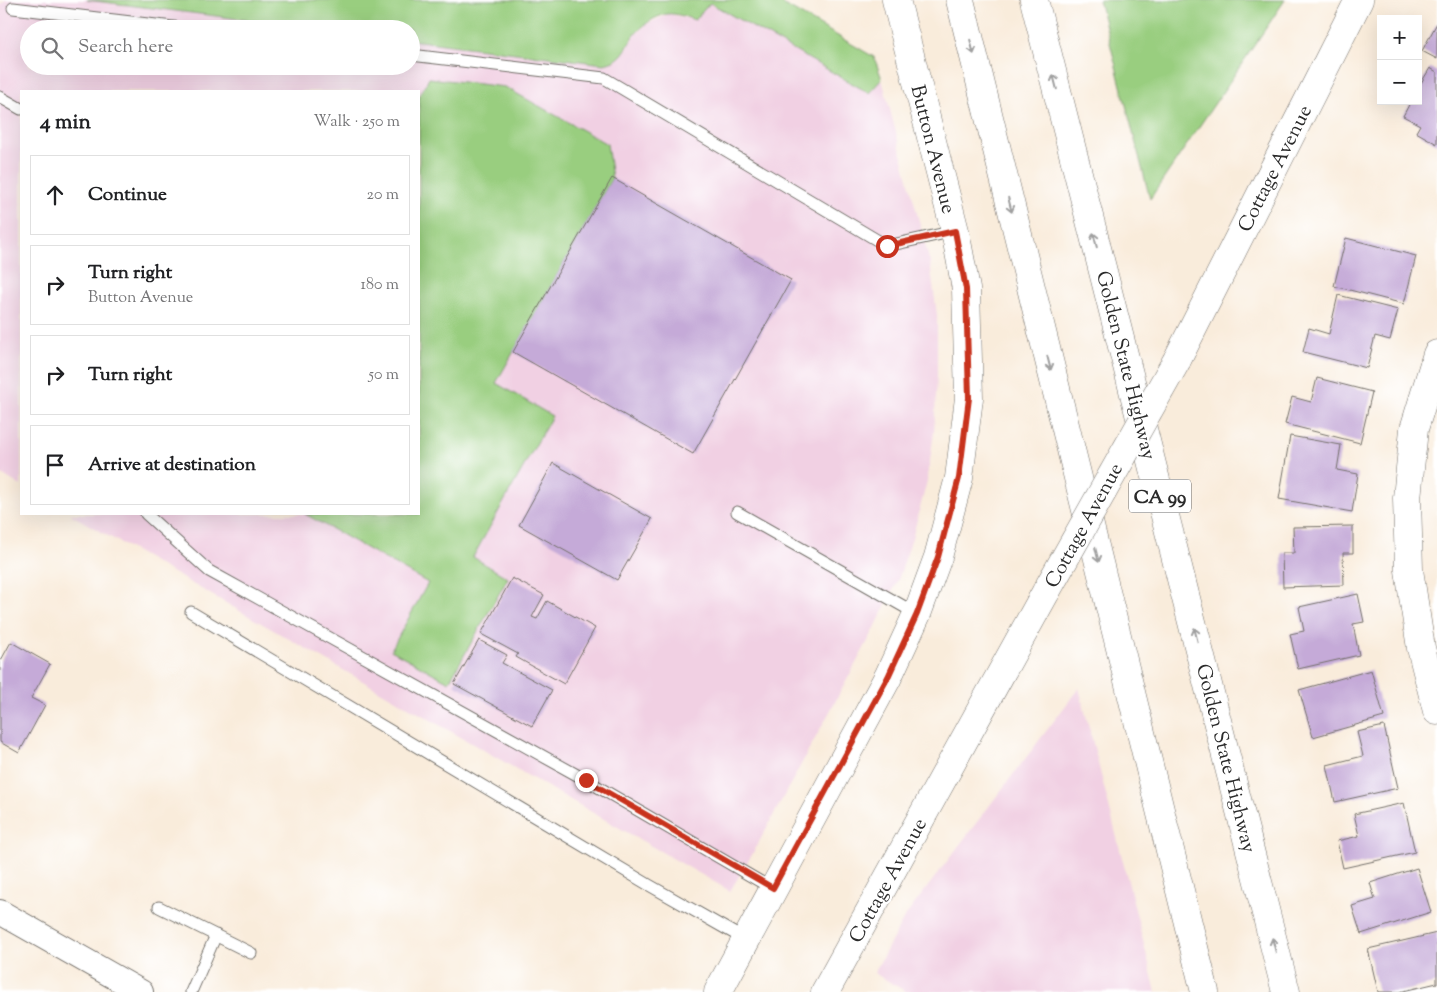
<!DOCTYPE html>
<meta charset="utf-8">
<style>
body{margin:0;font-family:"Sorts Mill Goudy",serif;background:#f2f2f2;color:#202124}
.controls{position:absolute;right:15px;top:15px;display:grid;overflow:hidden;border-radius:0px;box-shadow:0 5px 20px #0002}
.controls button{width:45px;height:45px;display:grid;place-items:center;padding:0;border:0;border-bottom:1px solid #e0e0e0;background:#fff;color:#202124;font:25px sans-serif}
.stop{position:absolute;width:15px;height:15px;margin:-11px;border:4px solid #c8321e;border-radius:50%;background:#fff}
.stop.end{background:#c8321e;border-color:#fff;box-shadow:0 1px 5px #0008}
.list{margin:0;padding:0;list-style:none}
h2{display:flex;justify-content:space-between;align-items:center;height:65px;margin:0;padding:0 20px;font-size:21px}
h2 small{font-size:16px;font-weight:400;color:#757577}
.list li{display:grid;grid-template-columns:32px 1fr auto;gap:15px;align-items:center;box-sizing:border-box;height:80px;margin:0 10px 10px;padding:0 10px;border:1px solid #e0e0e0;border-radius:0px}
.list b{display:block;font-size:19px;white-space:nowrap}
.list p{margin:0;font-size:16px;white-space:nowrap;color:#757577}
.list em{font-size:16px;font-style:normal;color:#757577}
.icon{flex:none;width:28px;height:28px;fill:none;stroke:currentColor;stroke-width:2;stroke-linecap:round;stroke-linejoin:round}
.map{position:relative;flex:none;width:1437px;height:992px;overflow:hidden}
.search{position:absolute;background:#fff;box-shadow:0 5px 20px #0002;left:20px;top:20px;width:400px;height:55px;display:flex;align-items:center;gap:12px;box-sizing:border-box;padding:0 18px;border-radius:28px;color:#757577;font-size:19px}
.panel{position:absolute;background:#fff;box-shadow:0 5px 20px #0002;left:20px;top:90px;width:400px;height:425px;border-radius:0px}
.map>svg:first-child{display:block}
</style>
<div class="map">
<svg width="1437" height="992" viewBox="0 0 1437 992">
<rect width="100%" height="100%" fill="#fff"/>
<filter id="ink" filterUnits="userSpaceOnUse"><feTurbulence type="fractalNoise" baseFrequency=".02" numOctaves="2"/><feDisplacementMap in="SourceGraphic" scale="10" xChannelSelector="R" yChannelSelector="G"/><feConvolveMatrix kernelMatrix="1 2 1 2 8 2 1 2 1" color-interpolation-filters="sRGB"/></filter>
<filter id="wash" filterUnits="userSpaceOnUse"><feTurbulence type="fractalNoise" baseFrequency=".0096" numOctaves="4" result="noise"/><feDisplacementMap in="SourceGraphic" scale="20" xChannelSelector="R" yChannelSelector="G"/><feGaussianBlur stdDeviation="1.12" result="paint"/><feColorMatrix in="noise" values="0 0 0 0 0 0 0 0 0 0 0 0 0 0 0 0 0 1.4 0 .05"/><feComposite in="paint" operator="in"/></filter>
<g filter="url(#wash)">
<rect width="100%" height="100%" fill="#f9ecdb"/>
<path fill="#f1d0e3" d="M6,0H87L320,29H29V66H411V40L604,64L627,49L636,34L647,24L669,14L694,20L710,3L869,93L882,79L930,263L937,315V376L934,432L927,481L913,535L898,580L874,630L753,853L730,891L70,514H419V91H21V486L0,473V5Z
M1079,688L1156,992H907L874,973L904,918Z"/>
<path fill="#99ce7f" stroke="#627c55" d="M87,0H776L874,57L882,79L869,93L710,3L695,20C686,17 676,13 667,14C655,16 641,26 634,36C624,51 623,60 604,64L411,40V29H320Z
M1099,0H1285L1150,199Z
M429,78L505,87L607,144L612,178L496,383L552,416L473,557L508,578L449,682L391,650L428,583L305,514H419V96Z"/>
<g id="blocks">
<path fill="#c5aad8" d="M1437,23V59L1422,51Z
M1430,68L1437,72V144L1416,132L1420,125L1403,116L1411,101H1418V88Z
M612,178L791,280L693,454L513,352Z
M1346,238L1416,256L1404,304L1334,286Z
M1338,295L1398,310L1390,340L1375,336L1367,368L1303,352L1309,328L1329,334Z
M1317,378L1372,392L1360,443L1285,424L1292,397L1311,402Z
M1290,436L1341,445L1337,470L1358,474L1352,512L1279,499Z
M553,463L652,519L617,580L519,525Z
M1353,526V553H1343L1344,585L1283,587L1282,553H1294L1293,527Z
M512,578L544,595L532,617L537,619L547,601L595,628L564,684L516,657L518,654L481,634Z
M1358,594L1364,622L1353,624L1359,655L1298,669L1290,634L1304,631L1299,607Z
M479,640L507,655L502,663L552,690L532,726L454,684Z
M11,642L50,664L31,698L45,705L19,753L0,742V662Z
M1371,670L1384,717L1313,737L1299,690Z
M1384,726L1398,788L1335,802L1327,765L1363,756L1357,732Z
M1404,803L1415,852L1343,868L1337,841L1359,836L1354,814Z
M1417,868L1431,912L1361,934L1352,906L1375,899L1370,883Z
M1437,933V983L1399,992H1378L1368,949Z"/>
</g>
</g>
<g filter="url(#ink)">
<use href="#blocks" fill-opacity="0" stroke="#736f69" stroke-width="1"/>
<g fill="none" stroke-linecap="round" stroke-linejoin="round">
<g stroke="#736f69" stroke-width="13">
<path id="service" d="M13,8L190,29
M411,55L604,78L887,246L955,231
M0,97L21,109
M737,512L917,614
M146,514L209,571L586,780L773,889
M191,612L649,885L746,940
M159,907L251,953
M191,992L216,935"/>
</g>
<g stroke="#736f69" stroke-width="26">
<path id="minor" d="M0,912L141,992"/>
</g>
<g stroke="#736f69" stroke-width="29">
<path id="tertiary" d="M1437,354L1414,429L1407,498L1409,570L1421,648L1437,711
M1177,360L1359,0
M718,992L888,677L917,614L938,557L959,478L969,398L966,289L955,231L896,0
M825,992L1047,590"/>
</g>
<g stroke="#736f69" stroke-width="29">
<path id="motorway" d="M960,0L1205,992
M1034,0L1286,992"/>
</g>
<use href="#service" stroke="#fff" stroke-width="11"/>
<use href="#minor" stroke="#fff" stroke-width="24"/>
<use href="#tertiary" stroke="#fff" stroke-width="28"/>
<use href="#motorway" stroke="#fff" stroke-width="28"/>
<g stroke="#736f69" stroke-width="29" stroke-linecap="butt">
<path id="tertiary-bridge" d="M1047,590L1177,360"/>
</g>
<use href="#tertiary-bridge" stroke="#fff" stroke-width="28"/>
</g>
<defs><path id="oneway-shaft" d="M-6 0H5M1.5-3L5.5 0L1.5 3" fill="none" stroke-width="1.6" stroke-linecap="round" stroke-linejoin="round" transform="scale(1.25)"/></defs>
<g stroke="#a0a0a0">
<use href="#oneway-shaft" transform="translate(972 47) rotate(76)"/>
<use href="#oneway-shaft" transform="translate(1055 82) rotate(-104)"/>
<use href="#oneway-shaft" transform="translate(1010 205) rotate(76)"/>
<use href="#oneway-shaft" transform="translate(1095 240) rotate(-104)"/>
<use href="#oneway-shaft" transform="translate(1049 363) rotate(76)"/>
<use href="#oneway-shaft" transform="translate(1097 555) rotate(76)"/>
<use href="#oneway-shaft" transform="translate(1196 635) rotate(-104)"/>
<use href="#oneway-shaft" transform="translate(1274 945) rotate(-104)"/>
</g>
</g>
<g fill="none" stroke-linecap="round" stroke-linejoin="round" filter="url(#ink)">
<path stroke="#c8321e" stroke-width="6" d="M586,780L773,888L888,677L917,614L938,557L959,478L969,398L966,289L955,231L887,246"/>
</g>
<g text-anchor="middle" stroke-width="4.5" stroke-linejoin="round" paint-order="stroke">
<rect fill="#fff" stroke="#6b6b6b" stroke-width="1" x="1129" y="479.5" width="62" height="33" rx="4"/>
<g font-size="19" font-weight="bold" fill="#2b2b2b">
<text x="1160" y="503">CA 99</text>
</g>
<g font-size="20" fill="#2b2b2b" stroke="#fff">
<text transform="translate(934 149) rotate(76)" y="7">Button Avenue</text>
<text transform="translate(1274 168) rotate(-63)" y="7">Cottage Avenue</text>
<text transform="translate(1127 365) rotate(76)" y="7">Golden State Highway</text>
<text transform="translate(1083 525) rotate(-61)" y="7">Cottage Avenue</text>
<text transform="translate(1227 758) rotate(76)" y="7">Golden State Highway</text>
<text transform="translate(887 880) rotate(-61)" y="7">Cottage Avenue</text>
</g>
</g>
</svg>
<div class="controls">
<button>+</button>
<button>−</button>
</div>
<div class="stop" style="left:887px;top:246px"></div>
<div class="stop end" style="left:586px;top:780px"></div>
<div class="search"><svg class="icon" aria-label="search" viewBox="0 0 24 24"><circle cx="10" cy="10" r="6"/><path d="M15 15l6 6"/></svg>Search here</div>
<section class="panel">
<h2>4 min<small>Walk · 250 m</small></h2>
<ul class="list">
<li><svg class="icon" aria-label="ahead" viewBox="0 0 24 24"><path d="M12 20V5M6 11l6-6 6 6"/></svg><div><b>Continue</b></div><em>20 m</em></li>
<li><svg class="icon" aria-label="right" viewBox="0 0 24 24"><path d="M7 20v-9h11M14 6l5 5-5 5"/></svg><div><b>Turn right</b><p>Button Avenue</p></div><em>180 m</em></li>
<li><svg class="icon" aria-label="right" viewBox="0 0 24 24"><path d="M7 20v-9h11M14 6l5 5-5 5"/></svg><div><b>Turn right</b></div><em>50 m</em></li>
<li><svg class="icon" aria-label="arrive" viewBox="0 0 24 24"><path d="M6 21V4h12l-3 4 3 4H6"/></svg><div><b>Arrive at destination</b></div></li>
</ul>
</section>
</div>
